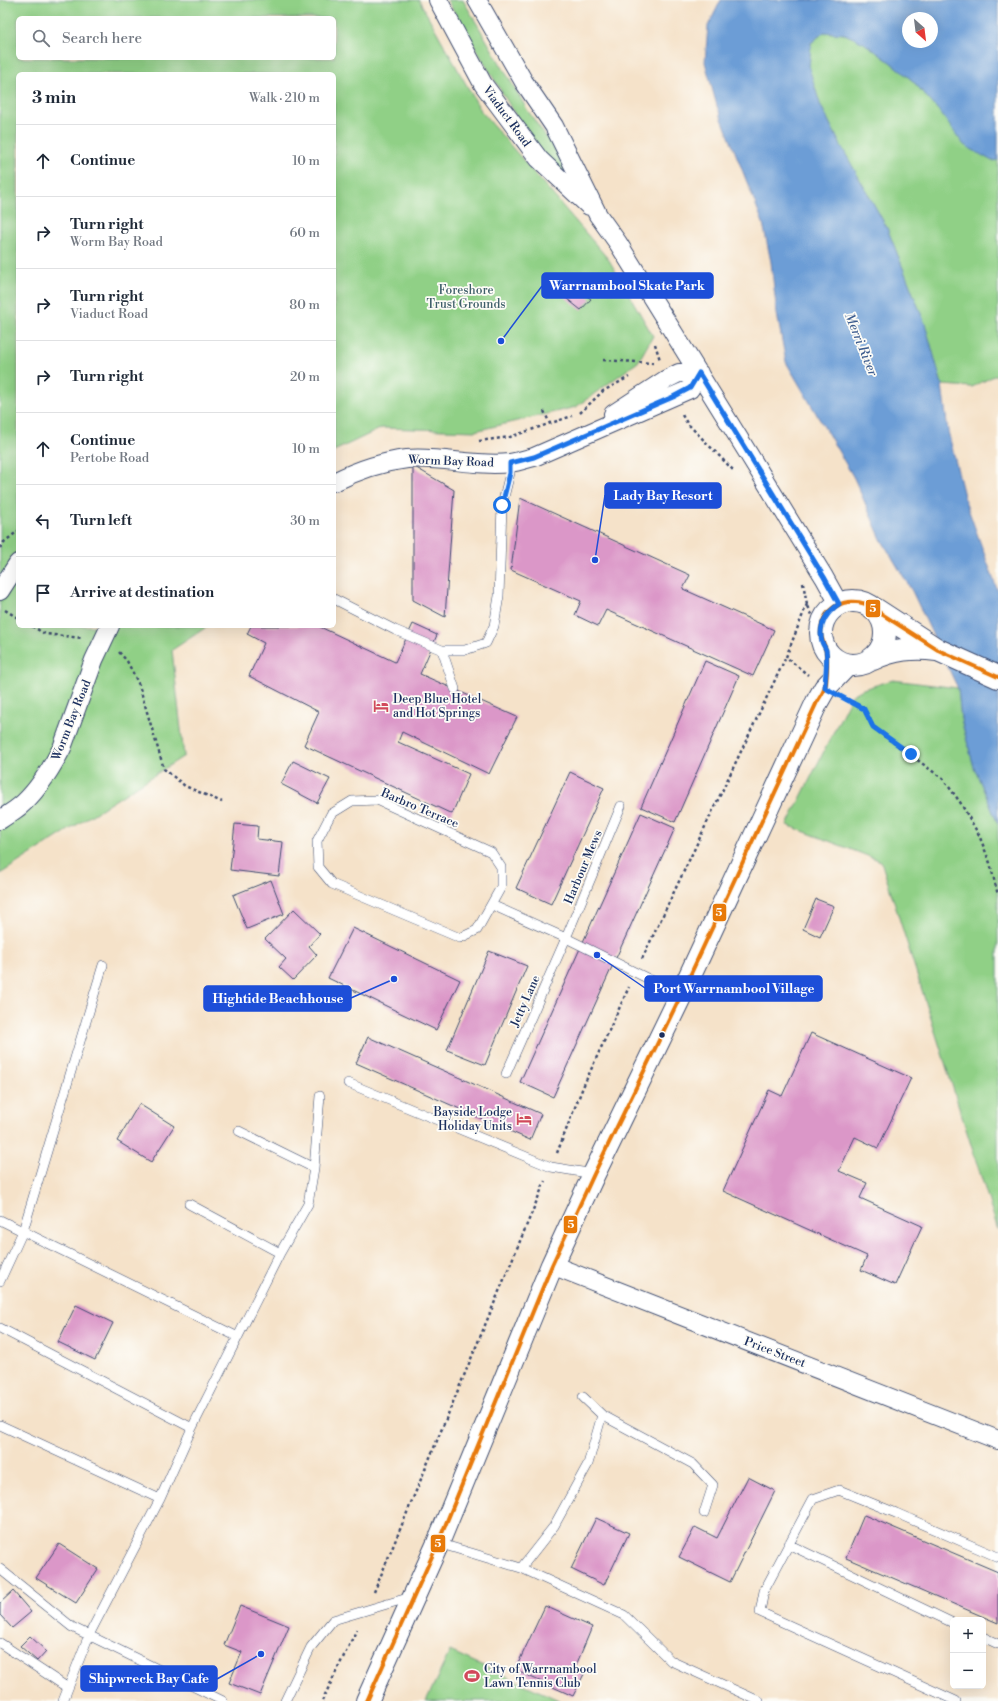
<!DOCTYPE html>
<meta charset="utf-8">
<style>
body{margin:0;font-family:"Libre Bodoni",serif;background:#f2f2f3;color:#1f2937}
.controls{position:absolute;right:12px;bottom:12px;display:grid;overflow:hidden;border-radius:6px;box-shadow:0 4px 16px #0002}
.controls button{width:36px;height:36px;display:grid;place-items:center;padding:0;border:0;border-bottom:1px solid #e0e1e3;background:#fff;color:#1f2937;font:20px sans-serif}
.compass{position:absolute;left:902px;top:12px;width:36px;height:36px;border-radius:50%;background:#fff;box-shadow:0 4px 16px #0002;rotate:152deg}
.stop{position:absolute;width:12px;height:12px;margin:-9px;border:3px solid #1a73e8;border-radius:50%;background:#fff}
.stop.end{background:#1a73e8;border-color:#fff;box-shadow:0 1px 4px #0008}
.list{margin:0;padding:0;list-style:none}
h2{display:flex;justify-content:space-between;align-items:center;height:52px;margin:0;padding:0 16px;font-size:17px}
h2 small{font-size:13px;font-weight:400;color:#747a83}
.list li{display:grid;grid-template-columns:26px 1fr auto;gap:12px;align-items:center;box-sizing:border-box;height:72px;padding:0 16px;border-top:1px solid #e0e1e3}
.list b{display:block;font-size:15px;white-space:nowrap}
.list p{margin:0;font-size:13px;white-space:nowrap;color:#747a83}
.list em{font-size:13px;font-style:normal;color:#747a83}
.icon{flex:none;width:22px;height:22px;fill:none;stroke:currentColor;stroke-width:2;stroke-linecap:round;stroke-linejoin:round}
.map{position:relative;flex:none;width:998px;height:1701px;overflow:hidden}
.search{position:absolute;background:#fff;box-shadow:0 4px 16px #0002;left:16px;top:16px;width:320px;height:44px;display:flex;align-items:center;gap:10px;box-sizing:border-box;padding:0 14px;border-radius:6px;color:#747a83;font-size:15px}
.panel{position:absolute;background:#fff;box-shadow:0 4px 16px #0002;left:16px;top:72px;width:320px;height:556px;border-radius:6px}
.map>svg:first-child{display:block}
</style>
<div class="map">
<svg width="998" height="1701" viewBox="0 0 998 1701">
<rect width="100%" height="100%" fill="#fdfcf7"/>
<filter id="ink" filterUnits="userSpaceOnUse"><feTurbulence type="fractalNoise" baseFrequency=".025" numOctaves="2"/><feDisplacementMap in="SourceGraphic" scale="8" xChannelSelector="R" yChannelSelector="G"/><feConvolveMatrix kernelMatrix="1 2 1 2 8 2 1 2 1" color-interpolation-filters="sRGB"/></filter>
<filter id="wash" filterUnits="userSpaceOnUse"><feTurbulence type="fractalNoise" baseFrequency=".012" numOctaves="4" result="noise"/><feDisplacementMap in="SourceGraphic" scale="16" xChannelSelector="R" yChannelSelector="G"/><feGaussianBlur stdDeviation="0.9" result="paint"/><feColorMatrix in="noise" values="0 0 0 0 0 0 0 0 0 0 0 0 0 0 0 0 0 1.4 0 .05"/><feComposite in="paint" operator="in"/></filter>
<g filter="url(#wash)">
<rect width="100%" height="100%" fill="#f5e2c9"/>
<path fill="#90d086" stroke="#568072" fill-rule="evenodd" d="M0,0H419L481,111L609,260L653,336L638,362L576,407L475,431L382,428L334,451V74H18V626H208L172,650L184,756L0,874ZM18,18H334V58H18Z
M447,0H463L528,111L578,182L565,184L516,116Z
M824,32L845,34L864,43L890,62L913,81L939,111L992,161L998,160V374L972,387L942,385L925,324L887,228L840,144L820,104L809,68L811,43Z
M893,680L958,688L961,719L974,767L998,824V1230L881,861L787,825L852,695L863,689Z
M450,1651L561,1701H426Z"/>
<path fill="#6c9dd6" stroke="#44669a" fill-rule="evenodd" d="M721,0H998V160L992,161L964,145L939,111L913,81L890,62L864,43L845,34L824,32L811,43L809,68L820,104L840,144L887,228L925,324L942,385L948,431L965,500L998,592V824L974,767L961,719L958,688L954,680L912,591L881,539L854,478L786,362L777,314L771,262L763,223L717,106L705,62L708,26ZM908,18H932V42H908Z"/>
<g id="blocks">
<path fill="#db97c8" d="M570,283L591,299L581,310L561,294Z
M413,466L454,490L445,617L413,600Z
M520,498L690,575L683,589L774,630L753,676L606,610L598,626L575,615L581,601L511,570Z
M413,624L437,635L420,674L517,717L489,774L402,732L398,742L469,774L452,814L304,745L319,712L249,676L264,643L247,634L251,626H318L395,662Z
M705,661L739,676L675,822L641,807Z
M293,761L330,779L317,803L281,784Z
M570,772L604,788L551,904L516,888Z
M641,813L675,828L553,1097L520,1082Z
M235,824L258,826L257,839L283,842L279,876L230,870Z
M271,880L284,914L247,929L233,895Z
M816,899L834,906L820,937L803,929Z
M294,909L320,934L309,946L317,955L293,980L279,967L286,959L265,939Z
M353,928L460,980L436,1030L328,978Z
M489,951L527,966L485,1065L447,1050Z
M811,1033L911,1078L878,1148L855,1137L839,1171L867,1183L860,1198L922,1226L895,1285L861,1270L867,1256L723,1191L769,1090L782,1096Z
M368,1037L541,1114L530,1140L356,1063Z
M139,1104L174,1126L151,1162L117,1141Z
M76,1305L113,1323L95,1360L58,1342Z
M748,1477L775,1491L730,1582L679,1557L695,1527L717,1538Z
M864,1515L998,1572V1623L846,1558Z
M596,1518L629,1533L604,1585L571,1569Z
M59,1544L98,1569L76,1603L36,1578Z
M13,1591L31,1612L12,1628L0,1615V1603Z
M240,1606L289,1626L260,1695L229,1683L242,1652L224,1645Z
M545,1606L592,1627L575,1668L584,1674L573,1696L515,1670Z
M30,1636L46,1651L37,1661L20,1646Z"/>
</g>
</g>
<g filter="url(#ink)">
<use href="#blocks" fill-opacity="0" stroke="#3c4a6e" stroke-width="1"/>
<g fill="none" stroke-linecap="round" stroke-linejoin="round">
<g stroke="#3c4a6e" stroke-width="10">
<path id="service" d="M334,599L395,630L442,650H465L486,643L494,626L499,596L502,505L510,473V463
M442,650L455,689
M377,800L491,852L501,867V887L477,930L460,938L332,884L318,867L317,841L331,814L352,801Z
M492,905L566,938L681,995
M506,1074L566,938L621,806
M348,1083L551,1167L594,1174
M239,1131L314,1168
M189,1204L280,1253
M0,1220L238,1337
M0,1281L23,1231L103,965
M0,1328L192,1428
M583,1397L602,1415L693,1464L713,1485L704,1513
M0,1425L160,1499
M438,1543L521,1568L624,1615L671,1661L759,1701
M788,1544L953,1623
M521,1568L554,1526L588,1464L602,1415
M0,1569L72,1627L223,1701
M983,1637L998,1644
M0,1643L68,1688
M63,1701L89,1635L160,1499L192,1428L280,1253L308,1204L314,1168L320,1096
M285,1701L311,1647L333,1620L411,1597
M956,1701L760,1612L764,1591L813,1499L839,1490L896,1513L998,1557"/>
</g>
<g stroke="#3c4a6e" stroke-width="20">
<path id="minor" d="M438,0L483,84L539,159L589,206
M477,0L524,82L554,126L598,215L618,243L748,453L824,577L839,604
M613,414L665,380L679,373H699
M334,482C356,471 382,462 407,459C441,456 476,467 510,463C518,462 526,459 534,457L690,389L699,373
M0,591L18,563
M0,820C7,815 14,811 20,806C38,791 51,769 62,748L94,660L110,626
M552,1265L998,1440"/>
</g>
<g stroke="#3c4a6e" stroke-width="24">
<path id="tertiary" d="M821 633a32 32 0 1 1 64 0a32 32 0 1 1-64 0Z
M875,609L938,650L998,677
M873,659C894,649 913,647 937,650
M367,1701L438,1543L552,1265L594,1174L681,995L817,702L825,688L847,665"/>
</g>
<path stroke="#3c4a6e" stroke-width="2.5" stroke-dasharray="3 3" stroke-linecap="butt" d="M655,344L660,360
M603,360L653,363
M544,411L550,424
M580,413L603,391L629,377
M682,415L687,423L734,471
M479,441L510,437L572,416
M0,548L4,542L18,531
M803,583L807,604L821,634
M807,604L786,657L808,675
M5,610L18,618
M32,626L45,634L82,638
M119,652L127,661L139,685L164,769L185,786L222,802
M846,699L864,709L873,727L943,779L960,802L979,835L990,863L998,895
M642,959L786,657
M557,1153L583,1087L629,987
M374,1592L545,1181
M322,1701L357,1629"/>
<use href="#service" stroke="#fff" stroke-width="9"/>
<use href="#minor" stroke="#fff" stroke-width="18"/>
<use href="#tertiary" stroke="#fff" stroke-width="22"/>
<g stroke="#fdfcf7" stroke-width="7">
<path id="bus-1" d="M367,1701L438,1543L552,1265L594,1174L681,995L817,702C821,696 825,690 826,683C827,673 828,661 826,652C825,644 820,639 821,631C823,607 845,597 866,604L938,650L998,677"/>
</g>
<use href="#bus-1" stroke="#e87a09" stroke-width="4"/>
</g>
</g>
<g fill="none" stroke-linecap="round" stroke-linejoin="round" filter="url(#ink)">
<path stroke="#1a73e8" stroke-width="5" d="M502,505L510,473V463L534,457L555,448L673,397L690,388L699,373L824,577L839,604C826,613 818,625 822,642C823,645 825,647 826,650C828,660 825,678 825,688L864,709L873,727L911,754"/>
</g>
<defs>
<g id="hotel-bare" transform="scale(1.2)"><path d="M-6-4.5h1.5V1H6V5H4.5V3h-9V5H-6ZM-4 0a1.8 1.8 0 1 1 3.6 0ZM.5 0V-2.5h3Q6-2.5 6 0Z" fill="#d1495b" stroke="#fdfcf7" stroke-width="2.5" paint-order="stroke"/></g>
<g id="stadium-bare" transform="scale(1.2)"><path d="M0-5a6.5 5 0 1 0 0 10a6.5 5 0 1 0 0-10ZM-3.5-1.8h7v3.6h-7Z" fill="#d1495b" stroke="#fdfcf7" stroke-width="2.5" paint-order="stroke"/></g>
</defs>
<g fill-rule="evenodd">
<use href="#hotel-bare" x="381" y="706"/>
<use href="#hotel-bare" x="524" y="1119"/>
<use href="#stadium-bare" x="472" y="1676"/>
</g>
<circle fill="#1b2f5e" stroke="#fdfcf7" stroke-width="1.5" cx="662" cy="1035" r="3.5"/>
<g text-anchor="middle" stroke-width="3.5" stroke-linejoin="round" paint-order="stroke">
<g font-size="12" fill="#1b2f5e" stroke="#fdfcf7">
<text transform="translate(507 116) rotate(54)" y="4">Viaduct Road</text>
<text transform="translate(451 461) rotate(2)" y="4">Worm Bay Road</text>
<text transform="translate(71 720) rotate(-68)" y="4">Worm Bay Road</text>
<text transform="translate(420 808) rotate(23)" y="4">Barbro Terrace</text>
<text transform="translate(583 867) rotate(-67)" y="4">Harbour Mews</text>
<text transform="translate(525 1001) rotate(-66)" y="4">Jetty Lane</text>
<text transform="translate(775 1352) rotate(21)" y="4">Price Street</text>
</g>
<g font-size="12" fill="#3e5f6a" stroke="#fdfcf7">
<text x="466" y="294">Foreshore<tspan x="466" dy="14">Trust Grounds</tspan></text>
</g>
<g font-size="12" fill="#1b2f5e" stroke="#fdfcf7" text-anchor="start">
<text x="393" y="703">Deep Blue Hotel<tspan x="393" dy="14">and Hot Springs</tspan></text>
<text x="512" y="1116" text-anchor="end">Bayside Lodge<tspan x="512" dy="14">Holiday Units</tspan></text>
<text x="484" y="1673">City of Warrnambool<tspan x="484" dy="14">Lawn Tennis Club</tspan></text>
</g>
<g font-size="13" font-style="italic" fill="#3b5b8e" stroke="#fdfcf7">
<text transform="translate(862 344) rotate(68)" y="5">Merri River</text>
</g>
</g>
<path fill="none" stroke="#1d4ed8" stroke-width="1.5" d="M501 341L542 286M595 560L605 495M597 955L645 988M394 979L351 998M261 1654L217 1679"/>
<g fill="#1d4ed8" stroke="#fdfcf7" stroke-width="1.5">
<circle cx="501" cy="341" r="4"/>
<circle cx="595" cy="560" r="4"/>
<circle cx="597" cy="955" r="4"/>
<circle cx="394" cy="979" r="4"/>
<circle cx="261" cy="1654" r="4"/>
</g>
<g fill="#1d4ed8" stroke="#1d4ed8" stroke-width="1.5">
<rect x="542" y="273" width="171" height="25" rx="4"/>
<rect x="605" y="483" width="116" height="25" rx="4"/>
<rect x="645" y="976" width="177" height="25" rx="4"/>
<rect x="204" y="986" width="147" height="25" rx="4"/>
<rect x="81" y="1666" width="136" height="25" rx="4"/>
</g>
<g font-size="13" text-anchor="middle" font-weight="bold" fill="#fff">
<text x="627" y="290">Warrnambool Skate Park</text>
<text x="663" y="500">Lady Bay Resort</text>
<text x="734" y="993">Port Warrnambool Village</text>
<text x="278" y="1003">Hightide Beachhouse</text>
<text x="149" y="1683">Shipwreck Bay Cafe</text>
</g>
<g stroke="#fdfcf7" stroke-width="1.5">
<rect x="865" y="599" width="16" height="19" rx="4" fill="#e87a09"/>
<rect x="712" y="903" width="15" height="19" rx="4" fill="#e87a09"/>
<rect x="563" y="1215" width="15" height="19" rx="4" fill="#e87a09"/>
<rect x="430" y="1534" width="16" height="19" rx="4" fill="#e87a09"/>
</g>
<g font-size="11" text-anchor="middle" font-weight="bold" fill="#fff">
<text x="873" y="612">5</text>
<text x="719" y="916">5</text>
<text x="571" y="1228">5</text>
<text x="438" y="1547">5</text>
</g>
</svg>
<div class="controls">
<button>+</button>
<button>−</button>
</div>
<svg class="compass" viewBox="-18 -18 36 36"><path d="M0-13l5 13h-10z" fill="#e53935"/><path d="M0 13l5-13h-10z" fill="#747a83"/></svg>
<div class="stop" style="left:502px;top:505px"></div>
<div class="stop end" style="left:911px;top:754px"></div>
<div class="search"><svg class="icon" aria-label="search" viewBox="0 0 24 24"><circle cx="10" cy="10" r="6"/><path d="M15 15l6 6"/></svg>Search here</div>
<section class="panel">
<h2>3 min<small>Walk · 210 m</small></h2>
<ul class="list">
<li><svg class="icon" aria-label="ahead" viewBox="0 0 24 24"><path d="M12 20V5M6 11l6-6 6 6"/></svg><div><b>Continue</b></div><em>10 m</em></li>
<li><svg class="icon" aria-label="right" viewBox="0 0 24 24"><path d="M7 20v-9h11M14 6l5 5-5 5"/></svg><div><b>Turn right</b><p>Worm Bay Road</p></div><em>60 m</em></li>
<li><svg class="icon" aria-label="right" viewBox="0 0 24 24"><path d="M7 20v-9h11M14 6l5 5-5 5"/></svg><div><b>Turn right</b><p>Viaduct Road</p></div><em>80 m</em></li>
<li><svg class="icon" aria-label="right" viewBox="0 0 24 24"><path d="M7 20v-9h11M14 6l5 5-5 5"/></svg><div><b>Turn right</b></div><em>20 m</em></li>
<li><svg class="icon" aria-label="ahead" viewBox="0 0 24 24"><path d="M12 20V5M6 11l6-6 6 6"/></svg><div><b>Continue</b><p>Pertobe Road</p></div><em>10 m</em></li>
<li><svg class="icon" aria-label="left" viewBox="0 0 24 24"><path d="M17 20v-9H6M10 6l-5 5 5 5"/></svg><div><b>Turn left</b></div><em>30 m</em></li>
<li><svg class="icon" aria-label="arrive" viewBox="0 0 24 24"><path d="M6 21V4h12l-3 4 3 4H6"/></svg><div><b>Arrive at destination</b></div></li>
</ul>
</section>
</div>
